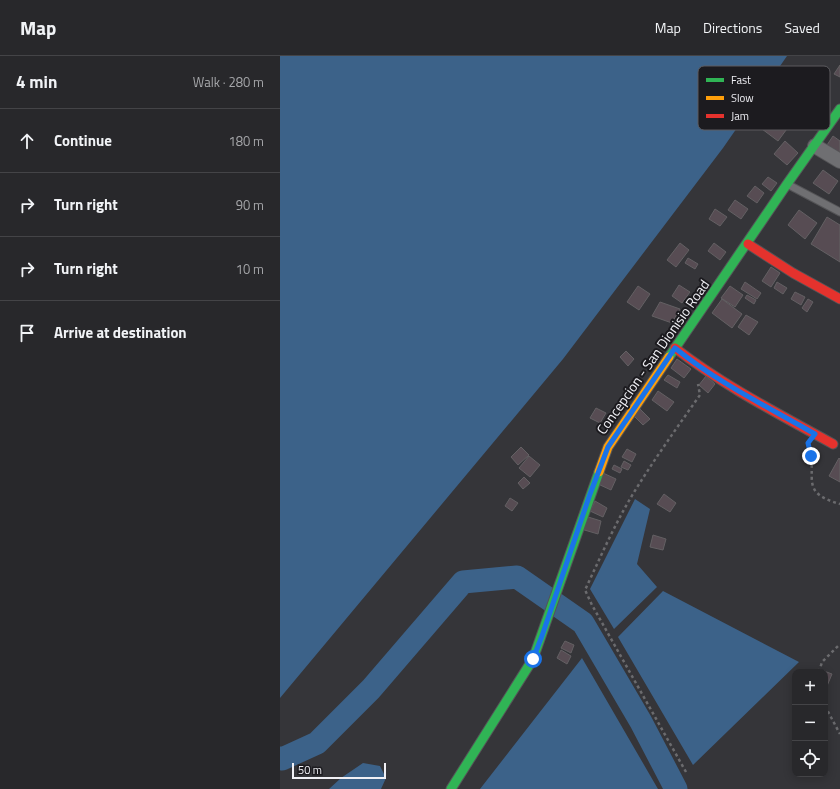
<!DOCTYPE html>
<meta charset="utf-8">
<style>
body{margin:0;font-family:"Titillium Web",sans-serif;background:#303033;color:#f1f3f6}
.controls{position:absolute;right:12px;bottom:12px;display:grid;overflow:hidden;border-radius:8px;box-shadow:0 2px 10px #0003}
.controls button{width:36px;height:36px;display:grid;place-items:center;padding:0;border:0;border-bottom:1px solid #444447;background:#28282b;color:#f1f3f6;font:20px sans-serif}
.scale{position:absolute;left:12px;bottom:10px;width:94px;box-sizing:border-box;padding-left:4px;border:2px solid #f0f0f5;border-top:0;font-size:11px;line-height:14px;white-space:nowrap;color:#f0f0f5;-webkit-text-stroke:3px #1c1b1f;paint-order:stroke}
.stop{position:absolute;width:12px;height:12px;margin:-9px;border:3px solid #1a73e8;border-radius:50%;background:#fff}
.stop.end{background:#1a73e8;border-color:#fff;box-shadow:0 1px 4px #0008}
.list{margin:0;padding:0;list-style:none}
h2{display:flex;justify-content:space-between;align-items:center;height:52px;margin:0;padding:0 16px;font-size:17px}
h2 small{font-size:13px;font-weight:400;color:#a5a6a9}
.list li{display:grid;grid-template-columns:26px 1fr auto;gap:12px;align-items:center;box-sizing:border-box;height:64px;padding:0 16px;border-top:1px solid #444447}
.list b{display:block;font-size:15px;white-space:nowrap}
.list em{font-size:13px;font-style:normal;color:#a5a6a9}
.icon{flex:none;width:22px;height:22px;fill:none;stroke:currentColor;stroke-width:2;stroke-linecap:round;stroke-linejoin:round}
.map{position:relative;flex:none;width:560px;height:733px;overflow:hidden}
header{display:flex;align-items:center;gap:24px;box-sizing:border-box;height:56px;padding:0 20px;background:#28282b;border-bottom:1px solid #444447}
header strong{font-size:19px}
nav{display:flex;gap:22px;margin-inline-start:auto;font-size:14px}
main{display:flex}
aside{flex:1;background:#28282b}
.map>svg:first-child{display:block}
</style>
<header>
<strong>Map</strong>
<nav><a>Map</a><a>Directions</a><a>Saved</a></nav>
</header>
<main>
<aside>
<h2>4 min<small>Walk · 280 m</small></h2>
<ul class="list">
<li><svg class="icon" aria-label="ahead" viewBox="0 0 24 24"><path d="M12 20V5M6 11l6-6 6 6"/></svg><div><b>Continue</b></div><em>180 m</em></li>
<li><svg class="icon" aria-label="right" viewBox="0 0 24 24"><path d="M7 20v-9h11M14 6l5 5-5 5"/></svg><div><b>Turn right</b></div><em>90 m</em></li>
<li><svg class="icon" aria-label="right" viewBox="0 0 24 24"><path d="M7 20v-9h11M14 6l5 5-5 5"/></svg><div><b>Turn right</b></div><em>10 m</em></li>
<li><svg class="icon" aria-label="arrive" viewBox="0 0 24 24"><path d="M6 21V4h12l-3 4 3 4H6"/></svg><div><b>Arrive at destination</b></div></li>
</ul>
</aside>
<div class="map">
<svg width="560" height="733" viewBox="0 0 560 733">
<rect width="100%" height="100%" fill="#353539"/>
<path fill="#3c6289" d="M0,0H507L443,92L283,303L0,642Z
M355,443L370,453L357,508L377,531L334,573L310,533Z
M383,535L519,606L413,709L338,581Z
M302,602L378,733H200Z
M83,707L100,710L106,722L101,733H49L61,722Z"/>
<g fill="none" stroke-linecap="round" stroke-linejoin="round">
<path stroke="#3c6289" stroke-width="23" d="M0,702L2,703L37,687L91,633L183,526L237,521L303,567L361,666L396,733"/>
</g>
<path fill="#574c53" stroke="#636063" d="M560,9V21L554,18Z
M497,54L512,66L498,85L482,73Z
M553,80L560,85V102L545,92Z
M505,85L518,97L507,109L494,98Z
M543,114L558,125L549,138L533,127Z
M488,121L497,127L491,135L482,128Z
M475,130L484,137L477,147L467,140Z
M455,144L468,153L461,163L448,154Z
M435,153L447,161L440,170L429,163Z
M519,154L537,167L525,183L508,169Z
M547,161L560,169V206L531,188Z
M400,187L409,194L396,211L387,204Z
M434,187L446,196L440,204L428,195Z
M408,202L418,208L415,213L405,207Z
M491,211L500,217L491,231L482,225Z
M465,226L481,237L477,243L461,233Z
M497,226L507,232L503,238L494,232Z
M399,229L410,236L402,247L392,240Z
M358,230L370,238L359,254L347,246Z
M450,230L463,239L455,251L441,242Z
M515,236L525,241L521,249L511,243Z
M467,239L476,244L474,248L465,242Z
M442,243L462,258L452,272L432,257Z
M528,243L533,246L527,256L522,252Z
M380,246L400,253L392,267L372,260Z
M466,259L478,266L469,279L458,271Z
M346,295L354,303L348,310L340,301Z
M397,303L411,313L404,322L391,312Z
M388,319L400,326L397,332L384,324Z
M426,320L435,328L428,337L419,329Z
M378,335L394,346L387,355L372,344Z
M316,352L326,357L320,367L310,362Z
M360,353L370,363L363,369L354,360Z
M241,391L249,399L238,409L231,401Z
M347,393L356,398L352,406L342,401Z
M249,400L260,409L250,421L239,412Z
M559,402L560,403V426L549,420Z
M344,405L351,409L348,414L341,411Z
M334,409L342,413L340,417L332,413Z
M323,417L336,423L331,434L318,428Z
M244,421L250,427L243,433L238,427Z
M384,438L396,447L390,456L377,448Z
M230,442L238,447L232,455L225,450Z
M315,445L327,452L323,461L310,455Z
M305,460L321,465L318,478L301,473Z
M373,479L386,483L383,494L370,491Z
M285,585L294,589L291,597L281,592Z
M281,594L291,600L287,608L277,602Z
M544,615L552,618L547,630L545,629V616Z"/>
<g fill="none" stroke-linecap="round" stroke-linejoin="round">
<g stroke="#545457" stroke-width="9">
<path id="lane" d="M507,128L560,156"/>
</g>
<g stroke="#545457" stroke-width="16">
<path id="street" d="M535,90L560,105"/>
</g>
<g stroke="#545457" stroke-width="11">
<path id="fast" d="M389,301L507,128L560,53
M171,733L253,603L319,416"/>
</g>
<g stroke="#545457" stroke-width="11">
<path id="slow" d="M319,416L328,391L389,301"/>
</g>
<g stroke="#545457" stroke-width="11">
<path id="jam" d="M468,188L513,217L560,243
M395,292C444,330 499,358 553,388"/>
</g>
<path stroke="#6b6b6e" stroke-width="2.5" stroke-dasharray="3 3" stroke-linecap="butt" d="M529,391C538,422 518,436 560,448
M539,616L542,606L560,588
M545,650L560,678
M406,716L312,549L305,534C321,500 336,465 356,433C376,401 398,370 420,339L418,328"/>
<use href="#lane" stroke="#6f6f72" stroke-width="7"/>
<use href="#street" stroke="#6f6f72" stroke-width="14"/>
<use href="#fast" stroke="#30b455" stroke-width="9"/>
<use href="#slow" stroke="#ff9f0a" stroke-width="9"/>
<use href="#jam" stroke="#e5322d" stroke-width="9"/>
</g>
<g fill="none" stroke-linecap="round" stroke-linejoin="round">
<path stroke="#1a73e8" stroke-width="5" d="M253,603L262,580L310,438L328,391L395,292C438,327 488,351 535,378L528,387L531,400"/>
</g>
<g text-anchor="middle" stroke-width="4" stroke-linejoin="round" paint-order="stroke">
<g font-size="14" fill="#f0f0f5" stroke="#1c1b1f">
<text transform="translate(373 301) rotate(-55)" y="5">Concepcion - San Dionisio Road</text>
</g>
</g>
<rect x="418" y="10" width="132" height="64" rx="6" fill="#1c1b1f" stroke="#5c5b5f" stroke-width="1"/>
<rect x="426" y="22" width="18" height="4" fill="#30b455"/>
<rect x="426" y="40" width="18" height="4" fill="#ff9f0a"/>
<rect x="426" y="58" width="18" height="4" fill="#e5322d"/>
<g font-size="11" fill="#f0f0f5">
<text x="451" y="28">Fast</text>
<text x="451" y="46">Slow</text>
<text x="451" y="64">Jam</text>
</g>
</svg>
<div class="controls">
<button>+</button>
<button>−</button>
<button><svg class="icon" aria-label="locate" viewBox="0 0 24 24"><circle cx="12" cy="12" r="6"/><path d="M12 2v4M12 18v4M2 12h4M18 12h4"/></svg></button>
</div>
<div class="scale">50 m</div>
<div class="stop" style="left:253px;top:603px"></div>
<div class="stop end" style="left:531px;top:400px"></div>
</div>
</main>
